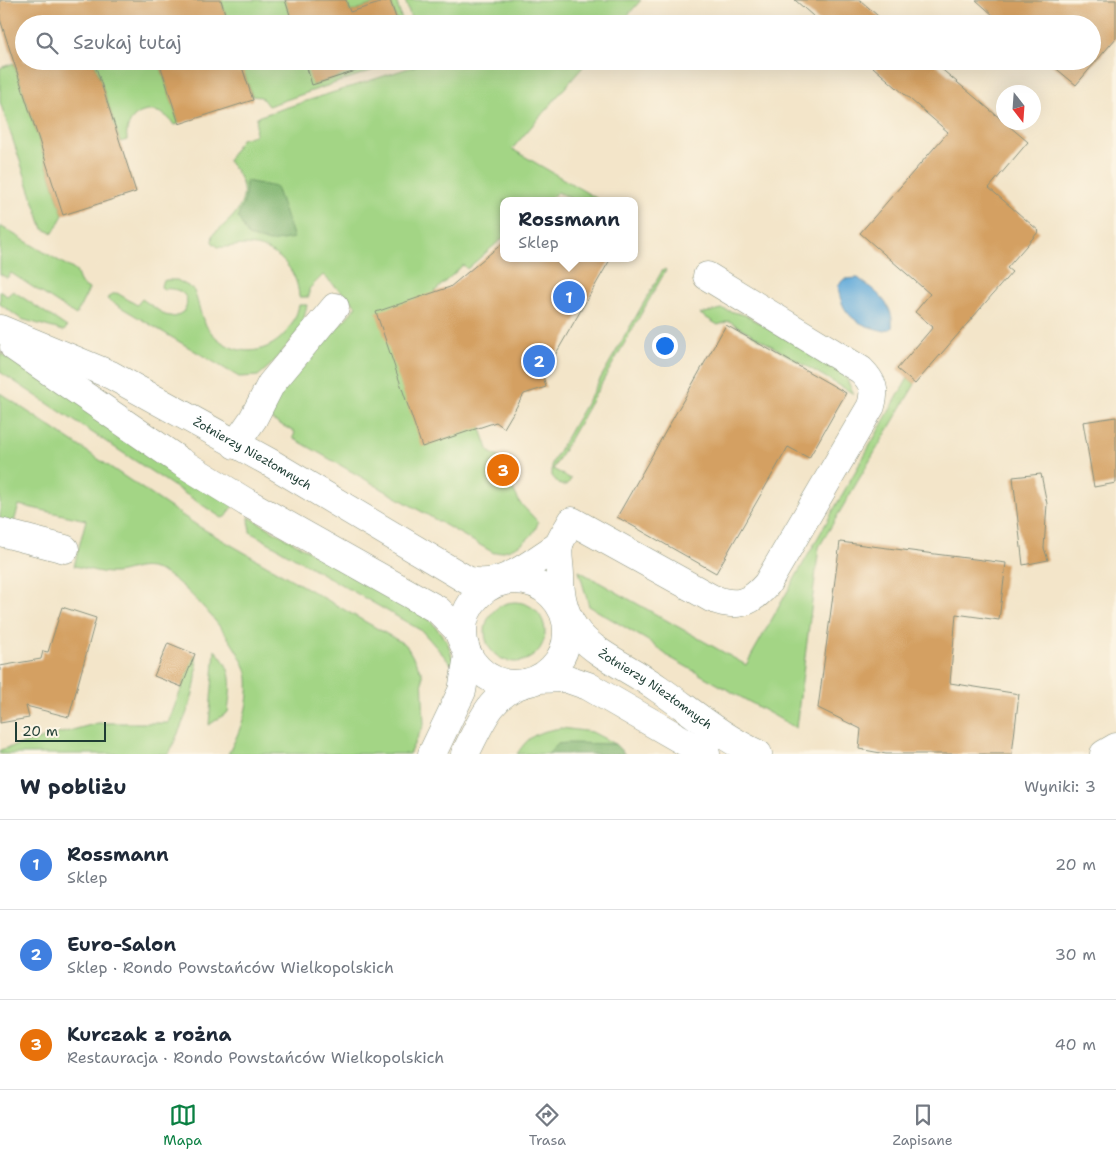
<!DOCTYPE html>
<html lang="pl">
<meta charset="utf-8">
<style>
body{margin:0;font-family:"Shantell Sans",sans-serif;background:#f2f2f3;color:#1f2937}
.compass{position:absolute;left:996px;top:85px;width:45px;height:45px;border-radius:50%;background:#fff;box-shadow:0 5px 20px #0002;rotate:163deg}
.scale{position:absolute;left:15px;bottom:12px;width:91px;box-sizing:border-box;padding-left:5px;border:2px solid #1f3d34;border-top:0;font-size:14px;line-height:18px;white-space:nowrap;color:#1f3d34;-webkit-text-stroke:4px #fcf5e5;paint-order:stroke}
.you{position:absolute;left:664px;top:345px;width:18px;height:18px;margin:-12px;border:4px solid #fff;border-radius:50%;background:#1a73e8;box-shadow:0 0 0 8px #1a73e833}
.badge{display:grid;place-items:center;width:32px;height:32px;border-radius:50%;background:#0b8043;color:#fff;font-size:16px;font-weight:700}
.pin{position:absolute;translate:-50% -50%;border:2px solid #fff;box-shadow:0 1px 5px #0006}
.popup{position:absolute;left:500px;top:197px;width:138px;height:65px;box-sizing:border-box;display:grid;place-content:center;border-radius:10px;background:#fff;filter:drop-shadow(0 1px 4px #0005);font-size:16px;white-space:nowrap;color:#747a83}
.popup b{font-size:19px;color:#1f2937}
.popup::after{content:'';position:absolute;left:50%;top:100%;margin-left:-10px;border:10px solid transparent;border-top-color:#fff}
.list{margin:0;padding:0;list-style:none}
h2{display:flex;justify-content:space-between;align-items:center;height:65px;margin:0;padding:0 20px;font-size:21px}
h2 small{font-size:16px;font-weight:400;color:#747a83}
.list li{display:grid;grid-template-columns:32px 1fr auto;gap:15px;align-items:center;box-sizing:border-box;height:90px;padding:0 20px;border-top:1px solid #e0e1e3}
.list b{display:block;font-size:19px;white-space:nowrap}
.list p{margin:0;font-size:16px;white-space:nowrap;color:#747a83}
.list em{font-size:16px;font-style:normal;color:#747a83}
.icon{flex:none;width:28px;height:28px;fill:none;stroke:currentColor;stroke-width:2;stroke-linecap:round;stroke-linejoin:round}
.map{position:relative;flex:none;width:1116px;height:754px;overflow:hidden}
.search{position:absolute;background:#fff;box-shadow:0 5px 20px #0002;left:15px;right:15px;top:15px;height:55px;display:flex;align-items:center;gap:12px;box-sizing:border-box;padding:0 18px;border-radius:28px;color:#747a83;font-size:19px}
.sheet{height:335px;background:#fff}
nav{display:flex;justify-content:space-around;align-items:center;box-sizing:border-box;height:70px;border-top:1px solid #e0e1e3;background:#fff;font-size:14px;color:#747a83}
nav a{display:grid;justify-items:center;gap:2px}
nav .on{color:#0b8043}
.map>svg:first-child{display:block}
</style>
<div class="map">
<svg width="1116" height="754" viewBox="0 0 1116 754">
<rect width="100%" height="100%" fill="#fcf5e5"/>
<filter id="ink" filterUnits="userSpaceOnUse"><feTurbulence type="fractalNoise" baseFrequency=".02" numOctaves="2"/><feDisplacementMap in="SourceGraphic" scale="10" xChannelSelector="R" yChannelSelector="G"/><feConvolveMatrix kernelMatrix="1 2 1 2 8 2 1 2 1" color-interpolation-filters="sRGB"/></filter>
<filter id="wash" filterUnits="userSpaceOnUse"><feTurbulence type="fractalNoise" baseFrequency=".0096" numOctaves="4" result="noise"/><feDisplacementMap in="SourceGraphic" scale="20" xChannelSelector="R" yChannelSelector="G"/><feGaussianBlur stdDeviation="1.12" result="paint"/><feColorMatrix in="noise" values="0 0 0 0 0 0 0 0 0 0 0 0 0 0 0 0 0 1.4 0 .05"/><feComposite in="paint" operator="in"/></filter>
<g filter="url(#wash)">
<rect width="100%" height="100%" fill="#f3e5c9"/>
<path fill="#a3d585" stroke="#61895c" d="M221,0H285L293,24H228Z
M346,0H386L350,12Z
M390,0H396L403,24H398Z
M405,0H641L620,24H413Z
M94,61H159L179,124L174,125C159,100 123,110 127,140L120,142Z
M240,61H305L313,85L387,61H400L268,106L261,97L252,96Z
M422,61H588L512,149L601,201H575L558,192L547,201H504V237L467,269L463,265L434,292L489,452L510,463L512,487L520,503L538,522C533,542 512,550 494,553L293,438L295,432L266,417L281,390L357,306L323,275L309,289V297H299C298,269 275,245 245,245C236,245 227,248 218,247L212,242L213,234C241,213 257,193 228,161L241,139L255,135L257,117L415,66Z
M14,63L63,215L53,233L43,229L0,102V68Z
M0,226L76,271L81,284L89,289L76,315L11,273L7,278L0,274Z
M665,269L666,270L553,469L571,479L567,485H560L552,476V463L662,271Z
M166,280H177L193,289C200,304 199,318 210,331C242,369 290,348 299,305H307L302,327L273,363L258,376L239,377L107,299L110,295L117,293L137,305L142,299L165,315L175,317L184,311C193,295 178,287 164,289L161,287L162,282Z
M0,291L7,296L13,291L67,327L64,331L21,319L0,304Z
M722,309L745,315L834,366L845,376L854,394L729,321L718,325L700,314Z
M0,353L39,375L234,504L227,516L222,518L0,372Z
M908,378L915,384L819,547L796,728L669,657L650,642L589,606L579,571L746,665Z
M0,393L198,526L406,645L422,673L424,725L409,754H228C241,730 250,706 248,678C245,650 186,581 160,571C139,562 130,573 112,573C99,573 86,568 74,566L86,520L19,505L14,522L0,523Z
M249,517L430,620L447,641L454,662L451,664L422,631L250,532Z
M485 632a30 30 0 1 1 60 0a30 30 0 1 1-60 0Z
M215,650C235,671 231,686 228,712L209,725Z
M195,654C202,688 182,723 169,754H0V750L98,723H168Z
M561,728L592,732L615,744H558L548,754H517C530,734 538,732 561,728Z"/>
<path fill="#82b672" stroke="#507a53" d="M246,181L276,187L294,238L270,242L248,236L238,217L245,199Z
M567,743L615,744L625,754H548L558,744Z"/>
<path fill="#64abda" stroke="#427487" d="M858,278C875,291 895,304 892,328L885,331C857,325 841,316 838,285L844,279Z"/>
<g id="blocks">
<path fill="#d4a062" d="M0,0H221L228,24H24V61H94L136,192L63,215L0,19Z
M285,0H346L350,12L390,0L398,24H293Z
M795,0H860L887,24H822Z
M976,0H1116V38L1076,85L1047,61H1092V24H1003Z
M159,61H240L253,100L179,124Z
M305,61H387L312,85Z
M866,61H932L1028,142L989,188L1039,231L1007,268L1012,272L915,384L897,369L933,327L915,312L930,294L860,233L948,132Z
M504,242V258H611L543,376L546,387L524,394L504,428L496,422L422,447L376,312L450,287Z
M726,325L846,393L809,458L788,447L716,573L617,517Z
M1116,417V483L1094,487L1083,422Z
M1041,474L1047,504L1044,548L1048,560L1023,565L1013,477Z
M840,542L1006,563L999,620L956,614L950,683L1019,694L1012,754H886L859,749L861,729L818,708Z
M62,607L96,618L69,717L26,706L29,718L0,723V666L41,659L43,651L48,652Z
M168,643L195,654L182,687L154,676Z"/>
</g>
</g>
<g filter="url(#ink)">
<use href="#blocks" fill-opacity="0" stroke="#89917e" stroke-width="1"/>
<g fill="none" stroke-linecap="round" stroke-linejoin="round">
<g stroke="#89917e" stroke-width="29">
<g id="minor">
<path id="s1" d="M707,276L861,370C873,382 876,390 871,406L767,584C750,604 736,608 711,598L572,521C568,529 561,537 559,545C557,554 560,566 560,576C560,646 610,654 659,689C691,711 721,737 758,754"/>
<path id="s2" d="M0,329L111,375L269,462L467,580C501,591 532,562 559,545"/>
<path d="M14,347L181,462L246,502L438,610L457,629L464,645"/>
<path d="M235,445L253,419L271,384L335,307"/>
<path d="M0,532L65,549"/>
<circle cx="515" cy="632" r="52"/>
<path d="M538,679L565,678L588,686L706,754"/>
<path d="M432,754L462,691L468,656"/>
<path d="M465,754C481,723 490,694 525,683"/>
<path d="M1104,754L1116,747"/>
</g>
</g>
<use href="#minor" stroke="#fff" stroke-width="28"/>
</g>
</g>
<g text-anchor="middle" stroke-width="4" stroke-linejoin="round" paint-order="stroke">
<g font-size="12" fill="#1f3d34" stroke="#fcf5e5">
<text dy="4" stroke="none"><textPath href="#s2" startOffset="282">Żołnierzy Niezłomnych</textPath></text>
<text dy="4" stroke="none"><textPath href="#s1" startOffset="864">Żołnierzy Niezłomnych</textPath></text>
</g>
</g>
</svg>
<svg class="compass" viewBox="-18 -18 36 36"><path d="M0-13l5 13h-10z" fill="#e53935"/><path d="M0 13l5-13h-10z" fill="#747a83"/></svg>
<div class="scale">20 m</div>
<div class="you"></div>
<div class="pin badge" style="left:569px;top:297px;background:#3f7fe0">1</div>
<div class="popup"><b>Rossmann</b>Sklep</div>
<div class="pin badge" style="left:539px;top:361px;background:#3f7fe0">2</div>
<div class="pin badge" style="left:503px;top:470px;background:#e8710a">3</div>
<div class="search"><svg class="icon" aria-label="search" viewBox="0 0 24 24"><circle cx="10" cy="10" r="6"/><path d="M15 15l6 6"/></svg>Szukaj tutaj</div>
</div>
<section class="sheet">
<h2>W pobliżu<small>Wyniki: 3</small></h2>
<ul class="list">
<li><span class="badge" style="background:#3f7fe0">1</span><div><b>Rossmann</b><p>Sklep</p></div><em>20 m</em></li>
<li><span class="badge" style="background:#3f7fe0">2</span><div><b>Euro-Salon</b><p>Sklep · Rondo Powstańców Wielkopolskich</p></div><em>30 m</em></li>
<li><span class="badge" style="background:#e8710a">3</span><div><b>Kurczak z rożna</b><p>Restauracja · Rondo Powstańców Wielkopolskich</p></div><em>40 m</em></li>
</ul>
</section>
<nav>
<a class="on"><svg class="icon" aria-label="map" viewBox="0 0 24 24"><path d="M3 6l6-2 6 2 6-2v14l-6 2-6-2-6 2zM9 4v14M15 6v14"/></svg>Mapa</a>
<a><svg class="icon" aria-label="directions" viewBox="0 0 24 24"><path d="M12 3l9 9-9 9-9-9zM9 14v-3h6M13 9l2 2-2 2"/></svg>Trasa</a>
<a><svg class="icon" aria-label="saved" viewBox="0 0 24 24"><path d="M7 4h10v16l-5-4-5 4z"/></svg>Zapisane</a>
</nav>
